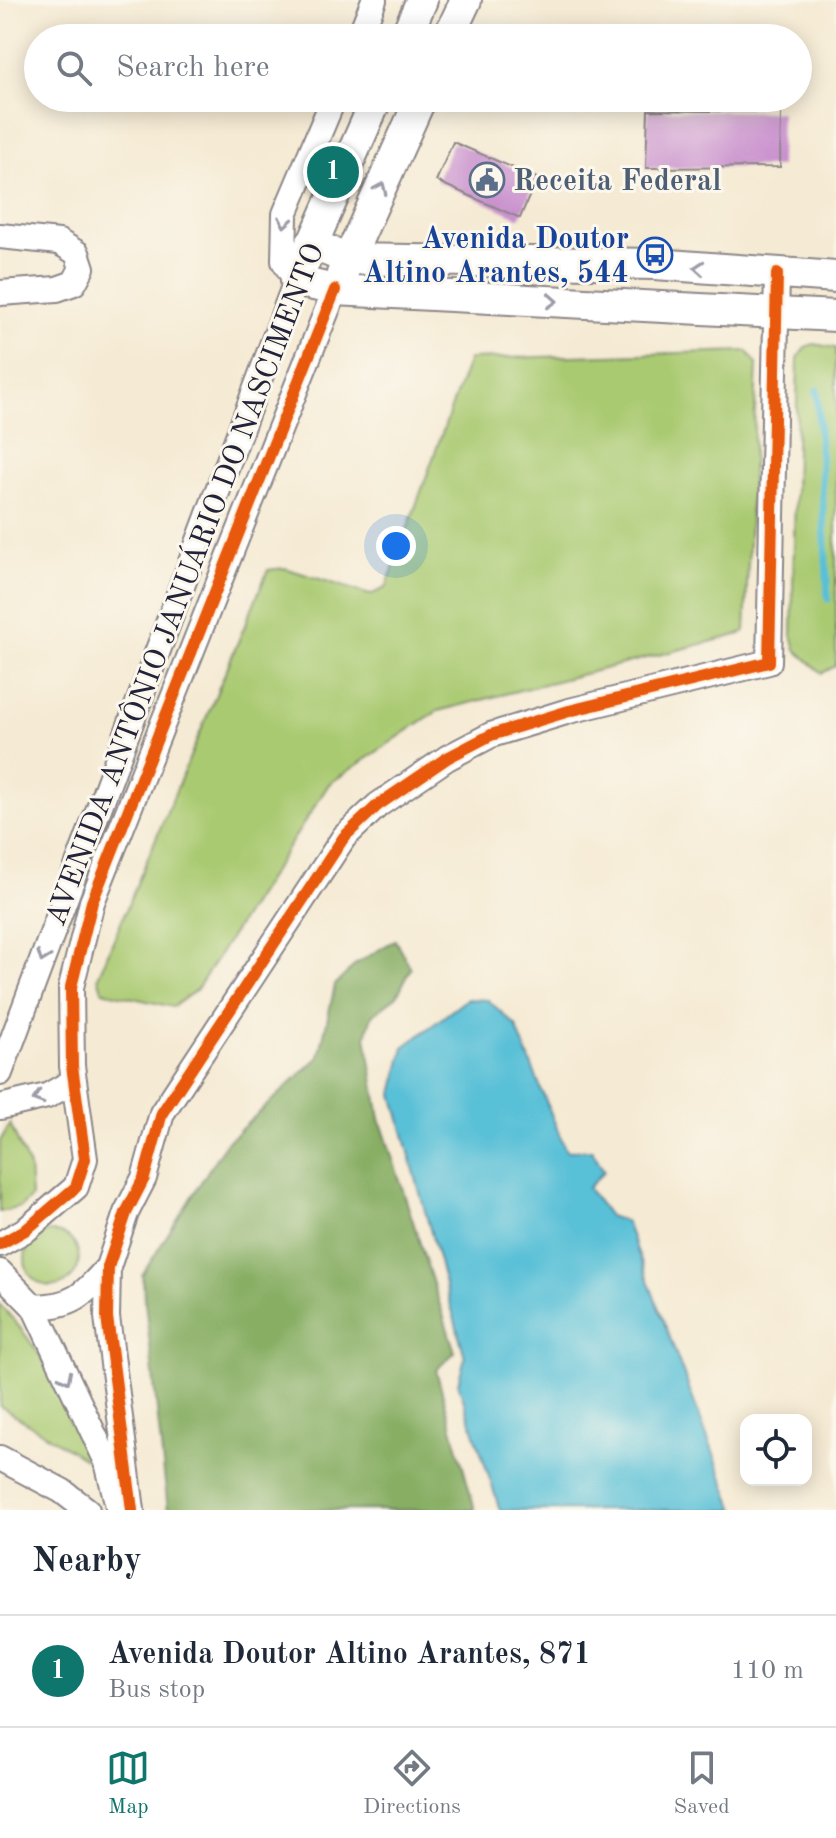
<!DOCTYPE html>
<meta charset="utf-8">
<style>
body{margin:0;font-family:"Old Standard TT",serif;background:#f2f2f3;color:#1f2937}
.controls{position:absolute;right:24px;bottom:24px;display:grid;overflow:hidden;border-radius:16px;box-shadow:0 4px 20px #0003}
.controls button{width:72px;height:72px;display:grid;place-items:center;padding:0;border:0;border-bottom:2px solid #e0e1e3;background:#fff;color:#1f2937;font:40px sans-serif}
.you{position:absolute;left:396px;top:546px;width:28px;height:28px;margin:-20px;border:6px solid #fff;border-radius:50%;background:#1a73e8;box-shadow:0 0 0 12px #1a73e833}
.badge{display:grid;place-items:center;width:52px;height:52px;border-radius:50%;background:#0f766e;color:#fff;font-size:26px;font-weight:700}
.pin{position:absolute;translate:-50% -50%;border:4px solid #fff;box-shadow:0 2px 8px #0006}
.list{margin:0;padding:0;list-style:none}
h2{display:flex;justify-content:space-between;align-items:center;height:104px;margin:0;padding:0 32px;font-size:34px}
h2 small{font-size:26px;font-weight:400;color:#747a83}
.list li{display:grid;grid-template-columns:52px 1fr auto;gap:24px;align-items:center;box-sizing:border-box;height:112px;padding:0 32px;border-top:2px solid #e0e1e3}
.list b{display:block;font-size:30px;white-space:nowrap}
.list p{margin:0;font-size:26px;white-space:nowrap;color:#747a83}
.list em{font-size:26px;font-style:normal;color:#747a83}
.icon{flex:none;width:44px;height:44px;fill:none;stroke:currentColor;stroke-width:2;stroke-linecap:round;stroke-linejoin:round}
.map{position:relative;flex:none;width:836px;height:1510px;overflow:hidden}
.search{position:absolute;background:#fff;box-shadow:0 4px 20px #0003;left:24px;right:24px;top:24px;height:88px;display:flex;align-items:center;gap:20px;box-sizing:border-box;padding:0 28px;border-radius:44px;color:#747a83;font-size:30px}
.sheet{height:216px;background:#fff}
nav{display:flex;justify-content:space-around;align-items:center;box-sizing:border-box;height:112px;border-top:2px solid #e0e1e3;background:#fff;font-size:22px;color:#747a83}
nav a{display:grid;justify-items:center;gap:4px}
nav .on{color:#0f766e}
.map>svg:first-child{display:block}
</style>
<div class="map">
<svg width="836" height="1510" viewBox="0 0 836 1510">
<rect width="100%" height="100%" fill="#fbf7ec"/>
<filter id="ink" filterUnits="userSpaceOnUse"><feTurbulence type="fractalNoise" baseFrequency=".0125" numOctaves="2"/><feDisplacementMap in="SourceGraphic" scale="16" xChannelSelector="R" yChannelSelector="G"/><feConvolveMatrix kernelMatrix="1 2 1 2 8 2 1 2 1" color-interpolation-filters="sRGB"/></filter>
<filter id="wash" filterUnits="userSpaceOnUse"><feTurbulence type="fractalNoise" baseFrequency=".006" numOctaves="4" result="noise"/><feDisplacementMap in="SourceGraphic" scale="32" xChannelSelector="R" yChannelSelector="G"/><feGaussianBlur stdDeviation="1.8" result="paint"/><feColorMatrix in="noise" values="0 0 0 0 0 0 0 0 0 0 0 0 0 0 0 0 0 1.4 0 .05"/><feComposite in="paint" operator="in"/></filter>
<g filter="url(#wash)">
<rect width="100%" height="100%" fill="#f5ead3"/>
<path fill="#aaca72" stroke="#667656" stroke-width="2" d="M814,344L836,348V666L822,673L796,650L792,635L798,358L805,347Z
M747,351L757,364L745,631L741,634L438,711L425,719L329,784L197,989L173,1007L102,991L98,977L268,570L285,568L370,595L386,588L469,359Z
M10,1124L29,1167L31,1197L21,1207L0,1212V1141Z
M25 1259a27 27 0 1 1 54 0a27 27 0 1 1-54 0Z
M0,1305C41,1347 68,1402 93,1455L86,1460L0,1406Z"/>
<path fill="#87ae64" stroke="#546850" stroke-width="2" d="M395,940L411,968L397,996L372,1015L366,1036L380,1119L455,1352L436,1370L475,1510H168L142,1275L225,1144L319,1057L335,985L356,964Z"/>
<path fill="#59c0d7" stroke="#3e7189" stroke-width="2" d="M467,999L488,1000L516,1026L566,1151L592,1150L604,1171L588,1188L609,1216L626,1222L735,1510H500L458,1383L465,1357L393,1094L404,1047Z"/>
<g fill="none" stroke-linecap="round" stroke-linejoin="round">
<path stroke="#59c0d7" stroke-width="7" d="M817,390L828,599"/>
</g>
<g id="blocks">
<path fill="#c991ce" d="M648,110L781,112L780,167L646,168Z
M453,142L537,178L520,218L436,181Z"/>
</g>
</g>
<g filter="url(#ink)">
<use href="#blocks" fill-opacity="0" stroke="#8c8687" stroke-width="2"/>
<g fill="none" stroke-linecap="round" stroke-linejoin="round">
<g stroke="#8c8687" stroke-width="28">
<path id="minor" d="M359,38L374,0
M0,236L59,242L77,253L82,268L74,283L57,289L0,293
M0,1073L296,281L284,261L285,214L334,98
M0,1107L47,1096L74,1081
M0,1244L27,1229L76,1187L85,1159L72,1066L71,987L92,902L335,290
M0,1272L34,1307L107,1462L119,1510
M34,1307C73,1306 83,1296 108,1267
M0,1458L62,1491L87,1510
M132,1510L107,1317L108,1267L126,1213L144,1178L162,1113L344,837L378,805L447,758L491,735L569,711L769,662L777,274"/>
</g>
<g stroke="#8c8687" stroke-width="34">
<path id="major" d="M405,38L422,0
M448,38L466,0
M377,98L296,281L335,290L836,316
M311,244L349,259L655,264L836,277
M342,274L421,98"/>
</g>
<use href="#minor" stroke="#fff" stroke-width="24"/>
<use href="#major" stroke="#fff" stroke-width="30"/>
<g stroke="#fbf7ec" stroke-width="17">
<path id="cycleway" d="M0,1244L27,1229L76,1187L85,1159L72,1066L71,987L92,902L335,290
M132,1510L107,1317L108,1267L126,1213L144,1178L162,1113L344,837L378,805L447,758L491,735L569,711L769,662L777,274"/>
</g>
<use href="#cycleway" stroke="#e8590c" stroke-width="12"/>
</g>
<defs><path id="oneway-chevron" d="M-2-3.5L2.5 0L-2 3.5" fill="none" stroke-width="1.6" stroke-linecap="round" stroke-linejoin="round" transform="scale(2)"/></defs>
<g stroke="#9c9ca7">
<use href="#oneway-chevron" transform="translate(381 188) rotate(-66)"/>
<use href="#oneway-chevron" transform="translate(285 222) rotate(100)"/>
<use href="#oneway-chevron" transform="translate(699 268) rotate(-175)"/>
<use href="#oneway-chevron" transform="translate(552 301) rotate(3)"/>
<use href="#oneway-chevron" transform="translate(43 957) rotate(110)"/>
<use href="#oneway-chevron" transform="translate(38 1098) rotate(163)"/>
<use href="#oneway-chevron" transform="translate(66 1378) rotate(64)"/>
</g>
</g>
<defs>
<g id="civic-ring" transform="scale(1.8)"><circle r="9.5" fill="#fbf7ec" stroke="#5c6f8a" stroke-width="1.5"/><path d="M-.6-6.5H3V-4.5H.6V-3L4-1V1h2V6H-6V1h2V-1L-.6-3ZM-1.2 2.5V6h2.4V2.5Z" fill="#5c6f8a"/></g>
<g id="bus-ring" transform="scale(1.8)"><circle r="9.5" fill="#fbf7ec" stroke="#1a4fb4" stroke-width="1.5"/><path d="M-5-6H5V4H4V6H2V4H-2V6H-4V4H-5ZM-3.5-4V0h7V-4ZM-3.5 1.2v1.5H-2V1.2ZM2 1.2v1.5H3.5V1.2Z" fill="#1a4fb4"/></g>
</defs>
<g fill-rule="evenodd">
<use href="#civic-ring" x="487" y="180"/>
<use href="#bus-ring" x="655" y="255"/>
</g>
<g text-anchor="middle" stroke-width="6" stroke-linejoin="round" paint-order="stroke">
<g font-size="30" font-weight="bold" fill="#4e5e75" stroke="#fbf7ec" text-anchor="start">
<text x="513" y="190">Receita Federal</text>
</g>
<g font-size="30" font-weight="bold" fill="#164399" stroke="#fbf7ec" text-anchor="end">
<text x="629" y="248">Avenida Doutor<tspan x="629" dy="34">Altino Arantes, 544</tspan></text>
</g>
<g font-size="30" fill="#22223b" stroke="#fbf7ec">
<text transform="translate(184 584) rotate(-69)" y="10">AVENIDA ANTÔNIO JANUÁRIO DO NASCIMENTO</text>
</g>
</g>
</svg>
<div class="controls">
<button><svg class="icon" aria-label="locate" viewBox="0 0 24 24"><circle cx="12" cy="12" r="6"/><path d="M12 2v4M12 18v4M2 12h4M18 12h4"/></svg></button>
</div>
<div class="you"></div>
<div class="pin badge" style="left:333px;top:172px">1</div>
<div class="search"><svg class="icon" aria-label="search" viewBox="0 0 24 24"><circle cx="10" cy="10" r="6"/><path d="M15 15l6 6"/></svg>Search here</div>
</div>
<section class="sheet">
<h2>Nearby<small></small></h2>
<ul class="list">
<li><span class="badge">1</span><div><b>Avenida Doutor Altino Arantes, 871</b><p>Bus stop</p></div><em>110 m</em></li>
</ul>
</section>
<nav>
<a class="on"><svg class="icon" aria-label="map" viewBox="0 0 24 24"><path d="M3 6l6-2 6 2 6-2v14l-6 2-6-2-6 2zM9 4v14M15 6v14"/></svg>Map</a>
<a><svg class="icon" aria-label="directions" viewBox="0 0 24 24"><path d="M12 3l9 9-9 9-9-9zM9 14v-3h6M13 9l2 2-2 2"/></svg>Directions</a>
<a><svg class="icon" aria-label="saved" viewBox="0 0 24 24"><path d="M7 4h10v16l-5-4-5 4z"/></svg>Saved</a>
</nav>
